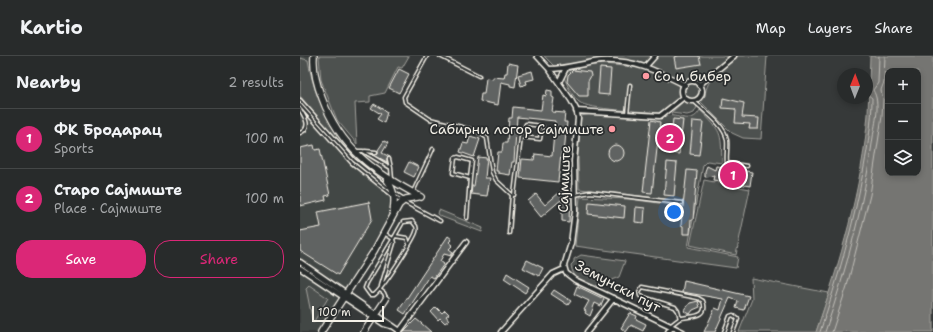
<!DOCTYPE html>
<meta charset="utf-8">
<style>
body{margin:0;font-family:"Shantell Sans",sans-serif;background:#303333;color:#f1f3f6}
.controls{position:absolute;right:12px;top:12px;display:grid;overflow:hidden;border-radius:8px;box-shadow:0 2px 6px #0003}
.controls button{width:36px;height:36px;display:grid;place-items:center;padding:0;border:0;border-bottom:1px solid #444747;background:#282b2b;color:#f1f3f6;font:20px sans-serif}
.compass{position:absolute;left:537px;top:12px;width:36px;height:36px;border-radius:50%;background:#282b2b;box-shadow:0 2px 6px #0003;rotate:1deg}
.scale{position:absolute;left:12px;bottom:10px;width:72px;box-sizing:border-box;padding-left:4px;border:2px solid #f4f1e8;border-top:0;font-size:11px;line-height:14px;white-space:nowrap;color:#f4f1e8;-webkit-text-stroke:3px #2a2d2e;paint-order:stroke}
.you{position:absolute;left:374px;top:156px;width:14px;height:14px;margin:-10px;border:3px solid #fff;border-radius:50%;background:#1a73e8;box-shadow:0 0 0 6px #1a73e833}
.badge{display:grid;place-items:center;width:26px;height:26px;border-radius:50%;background:#db2777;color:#fff;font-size:13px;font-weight:700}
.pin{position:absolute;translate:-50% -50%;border:2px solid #fff;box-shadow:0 1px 4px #0006}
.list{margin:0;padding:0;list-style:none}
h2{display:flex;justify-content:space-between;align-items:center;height:52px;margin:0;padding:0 16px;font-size:17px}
h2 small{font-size:13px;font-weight:400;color:#a5a7a9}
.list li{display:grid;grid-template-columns:26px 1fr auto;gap:12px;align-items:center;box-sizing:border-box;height:60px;padding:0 16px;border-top:1px solid #444747}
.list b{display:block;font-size:15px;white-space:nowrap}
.list p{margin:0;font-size:13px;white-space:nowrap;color:#a5a7a9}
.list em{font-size:13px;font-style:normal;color:#a5a7a9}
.actions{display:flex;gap:8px;padding:12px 16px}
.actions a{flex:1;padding:9px 0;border:1px solid #db2777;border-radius:16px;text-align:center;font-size:14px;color:#db2777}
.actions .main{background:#db2777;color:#fff}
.icon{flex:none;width:22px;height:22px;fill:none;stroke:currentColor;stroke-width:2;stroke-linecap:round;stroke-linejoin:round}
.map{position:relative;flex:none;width:633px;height:276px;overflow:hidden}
header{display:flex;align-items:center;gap:24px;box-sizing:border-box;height:56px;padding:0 20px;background:#282b2b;border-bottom:1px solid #444747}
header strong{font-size:19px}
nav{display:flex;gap:22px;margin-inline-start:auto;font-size:14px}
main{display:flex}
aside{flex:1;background:#282b2b}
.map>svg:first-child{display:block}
</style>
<header>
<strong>Kartio</strong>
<nav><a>Map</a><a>Layers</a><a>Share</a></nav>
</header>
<main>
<aside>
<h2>Nearby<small>2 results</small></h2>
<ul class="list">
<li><span class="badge">1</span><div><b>ФК Бродарац</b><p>Sports</p></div><em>100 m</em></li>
<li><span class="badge">2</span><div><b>Старо Сајмиште</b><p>Place · Сајмиште</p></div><em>100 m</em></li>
</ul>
<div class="actions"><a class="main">Save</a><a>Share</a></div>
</aside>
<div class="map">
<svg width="633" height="276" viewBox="0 0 633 276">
<rect width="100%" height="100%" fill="#363939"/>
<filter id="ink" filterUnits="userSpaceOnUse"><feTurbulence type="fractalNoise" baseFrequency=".025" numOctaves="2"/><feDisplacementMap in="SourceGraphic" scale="8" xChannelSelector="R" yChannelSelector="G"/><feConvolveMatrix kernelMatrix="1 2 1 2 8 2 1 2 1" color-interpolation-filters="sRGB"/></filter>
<g filter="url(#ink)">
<path fill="#434645" d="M0,0H10L14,30L34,72L51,95L86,127L91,135L92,147L88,161L45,236L0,207Z
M0,210L43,239L18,276H0Z"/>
<path fill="#4e514f" stroke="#a1a19c" d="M19,0H109L102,12L98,11L85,37L70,40V46L55,47L57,88L37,64L21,24Z
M244,0H429L403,22L384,26L342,7L298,3L260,10H254Z
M437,0H467L461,83L443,82L432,77L400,45L405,40C406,22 423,11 437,0Z
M0,2L8,4C15,45 31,74 59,104C67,112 79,119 84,127L43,90L0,40Z
M304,8L343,12L381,29L380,36L381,41L359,57C343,55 289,54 279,46C272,40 267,29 264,21C271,7 290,10 304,8Z
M384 35a8 8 0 1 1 16 0a8 8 0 1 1-16 0Z
M385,44L393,47L397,51L394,57L387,59L371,57Z
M400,54C422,77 421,74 422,107L407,105L403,109L388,191L438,201L436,212L275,190L280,141L329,143L380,150L383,145L279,133L278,100L281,60L292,58L359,63C361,62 363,61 365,60C377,57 392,70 400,54Z
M404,124L450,133L436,199L390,189Z
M139,154L183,172L182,176L142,161L138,158Z
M281,199L325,205L319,221L296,230C285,226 272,223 271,209L274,206V203Z
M451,222L529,237L516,276H439L452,243Z
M9,229L28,242L13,267L6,232Z"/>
<path fill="#757572" stroke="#a8a7a1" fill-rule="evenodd" d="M570,0H633V276H516C540,206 562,132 568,58C569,39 569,19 570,0ZM588,15H618V117H588Z"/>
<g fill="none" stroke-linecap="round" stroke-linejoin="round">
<path stroke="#c1bfb9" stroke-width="1" d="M520,276C538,222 554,168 564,111C568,89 572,65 572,42L567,38
M525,276C547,212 564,148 573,81C575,67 581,47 573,34L578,27L579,0
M532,276L547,230L570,139L582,60L583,43L581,34L584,26L585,0"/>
</g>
<path fill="#616362" stroke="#f4f1e8" d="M379,0H399L401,8L376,12L374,1Z
M208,7L218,9L215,31L210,30V28L201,26L198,49L180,45L181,38H184L186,22L193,23V21L204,22L205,17H207Z
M300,12L311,13L309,39L298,38Z
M99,13L109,18L99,37L89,32Z
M273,14L290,16L291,20L288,25V40H279L267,26L268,19Z
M232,15L234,23L226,25L227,28L221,30L218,19Z
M247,34L252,35V41L254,42L252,56L265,57L264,66H267L264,98H261L258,126L220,122L222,103L234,104L235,98L252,100L255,65L217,61L214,106H212L210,119L198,117V115H196L198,96H202L203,87H207L209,62H212L213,51L241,54L243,39L246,40Z
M423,42L444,47L442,61L459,62L458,73H449L450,68L435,67L436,55L435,53L422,52Z
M74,48L87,56L84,67L77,63L81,58L71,52Z
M373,63L383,64L379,98L369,97Z
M351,64L360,66L352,137L343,136Z
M393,65L403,66L399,99L390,98Z
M170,80L180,83L174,101L160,96L163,87L168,88Z
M84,85L88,87L82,97L90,101L87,102V106L74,99L78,98V94Z
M308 97a8 8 0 1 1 16 0a8 8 0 1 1-16 0Z
M14,89L15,94L20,93L30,139L25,140L26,144L0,150V92Z
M178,101L187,102L185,122H190L187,140L171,138L172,130H174Z
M109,106L119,111L114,121L104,116Z
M367,106L377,107L374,140L364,139Z
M407,110L415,114L416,110L452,116L450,130L413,124L414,120L405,121V115Z
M387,114L397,115L393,164H391L390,178H383V170L381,169Z
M260,136H266V140H270L269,166L262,165V143L241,161L228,145L236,138L245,149Z
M69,146L72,163L38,219L0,195V175L21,171L18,156Z
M289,146L325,150L324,162L288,158Z
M336,151L345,152L344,167L335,166Z
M148,180L152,183L149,186L153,189L149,193L153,196L151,200L144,198L140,205L144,208L134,222L130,220L105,258L99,254Z
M227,204L243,212L239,220L223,212Z
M207,217L229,231L225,237L204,223Z
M384,225L449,240L444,254L436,252L438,245L430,242L415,276H404L415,252L420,254L423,243L382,236Z
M277,230L304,243L301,250L295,247L290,260L285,257L286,255L284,254L289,245L274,238Z
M254,234L271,245L268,249L251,238Z
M398,245L400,251L393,254L390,258L384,255L390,247Z
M136,251L142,257L145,254L149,258L146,260L149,264L145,267L140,262L138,264L131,256Z
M330,257L337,260L336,263L346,268L343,275L331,269L326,276L321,272Z
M116,263L121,267L131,276H103Z"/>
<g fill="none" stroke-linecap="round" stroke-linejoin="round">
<g stroke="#f4f1e8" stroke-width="5">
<path id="lane" d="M127,0L104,41L105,46L130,63L177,75L187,82L192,116L196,124L212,139L209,177
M140,0L179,20
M0,44L54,104L91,134
M394,45C404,55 425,69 427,84C428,91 426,99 427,107L447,110
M0,49L52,107L92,139
M0,53C5,61 12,72 0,77
M327,58L330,29
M56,95H63L91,112L92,124
M65,95L76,96
M89,103L91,112
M113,136L133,93
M95,137L104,143
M214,139L221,81L240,83L242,70L226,68L221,81
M275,139L290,136L381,147
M95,141L140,165
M167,162L170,122L153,117L155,102L158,101L172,105L170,122
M84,177L93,183
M95,180L103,166L112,165L116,170C117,173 117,173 116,176C113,185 81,235 74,239H70L65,232L67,227L95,180L107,182L109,188
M81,230L94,187L93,183
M80,234L84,237L86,242
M371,269C374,267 376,265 379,263C387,259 410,264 403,245L398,242L342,231L339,236L340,240L375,251L378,255L380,263
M424,276L430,260L433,259L438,263L433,276"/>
</g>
<g stroke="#f4f1e8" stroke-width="7">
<path id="street" d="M237,0L249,13L271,44L276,53L278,62L274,105L275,155L271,187L264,210L266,217L275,224L383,276
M346,10L355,0
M249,13C267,13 283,7 301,5C333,3 357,15 385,29
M382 35a10 10 0 1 1 20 0a10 10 0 1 1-20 0Z
M259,26L266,12
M399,29L434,0
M276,55L360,60L384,41
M0,206L100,275
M0,212L84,268L91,270
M99,276L166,186
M201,276L253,218L264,213
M287,276L314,242
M368,276L372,271"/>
</g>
<g stroke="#f4f1e8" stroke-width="8">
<path id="secondary" d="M14,0C13,15 16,27 22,42C40,92 75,117 121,141
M87,124C95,135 95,144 93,156
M21,276L74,195L99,149L106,143L118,141
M64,276L86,243"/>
</g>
<use href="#lane" stroke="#2a2d2e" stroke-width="2"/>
<use href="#street" stroke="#2a2d2e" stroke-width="4"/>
<use href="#secondary" stroke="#2a2d2e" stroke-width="5.5"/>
</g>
</g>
<g fill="#ff9aa2" stroke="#2a2d2e" stroke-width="1.5">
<circle cx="346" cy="20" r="4"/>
<circle cx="312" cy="73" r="4"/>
</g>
<g text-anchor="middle" stroke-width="3.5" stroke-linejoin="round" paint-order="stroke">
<g font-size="14" fill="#f4f1e8" stroke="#2a2d2e" text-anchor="start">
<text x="354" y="25">Со и бибер</text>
<text x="304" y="78" text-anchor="end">Сабирни логор Сајмиште</text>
</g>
<g font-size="14" fill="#f4f1e8" stroke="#2a2d2e">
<text transform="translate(264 123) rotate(-88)" y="5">Сајмиште</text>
<text transform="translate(318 230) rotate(28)" y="5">Земунски пут</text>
</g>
</g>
</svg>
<div class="controls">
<button>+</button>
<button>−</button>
<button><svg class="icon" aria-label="layers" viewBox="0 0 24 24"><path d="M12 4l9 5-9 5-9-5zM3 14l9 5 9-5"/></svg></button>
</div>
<svg class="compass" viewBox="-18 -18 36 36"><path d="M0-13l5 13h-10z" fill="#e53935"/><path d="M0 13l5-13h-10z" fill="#a5a7a9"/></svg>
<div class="scale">100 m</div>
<div class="you"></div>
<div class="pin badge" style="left:433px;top:119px">1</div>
<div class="pin badge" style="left:370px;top:82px">2</div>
</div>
</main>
